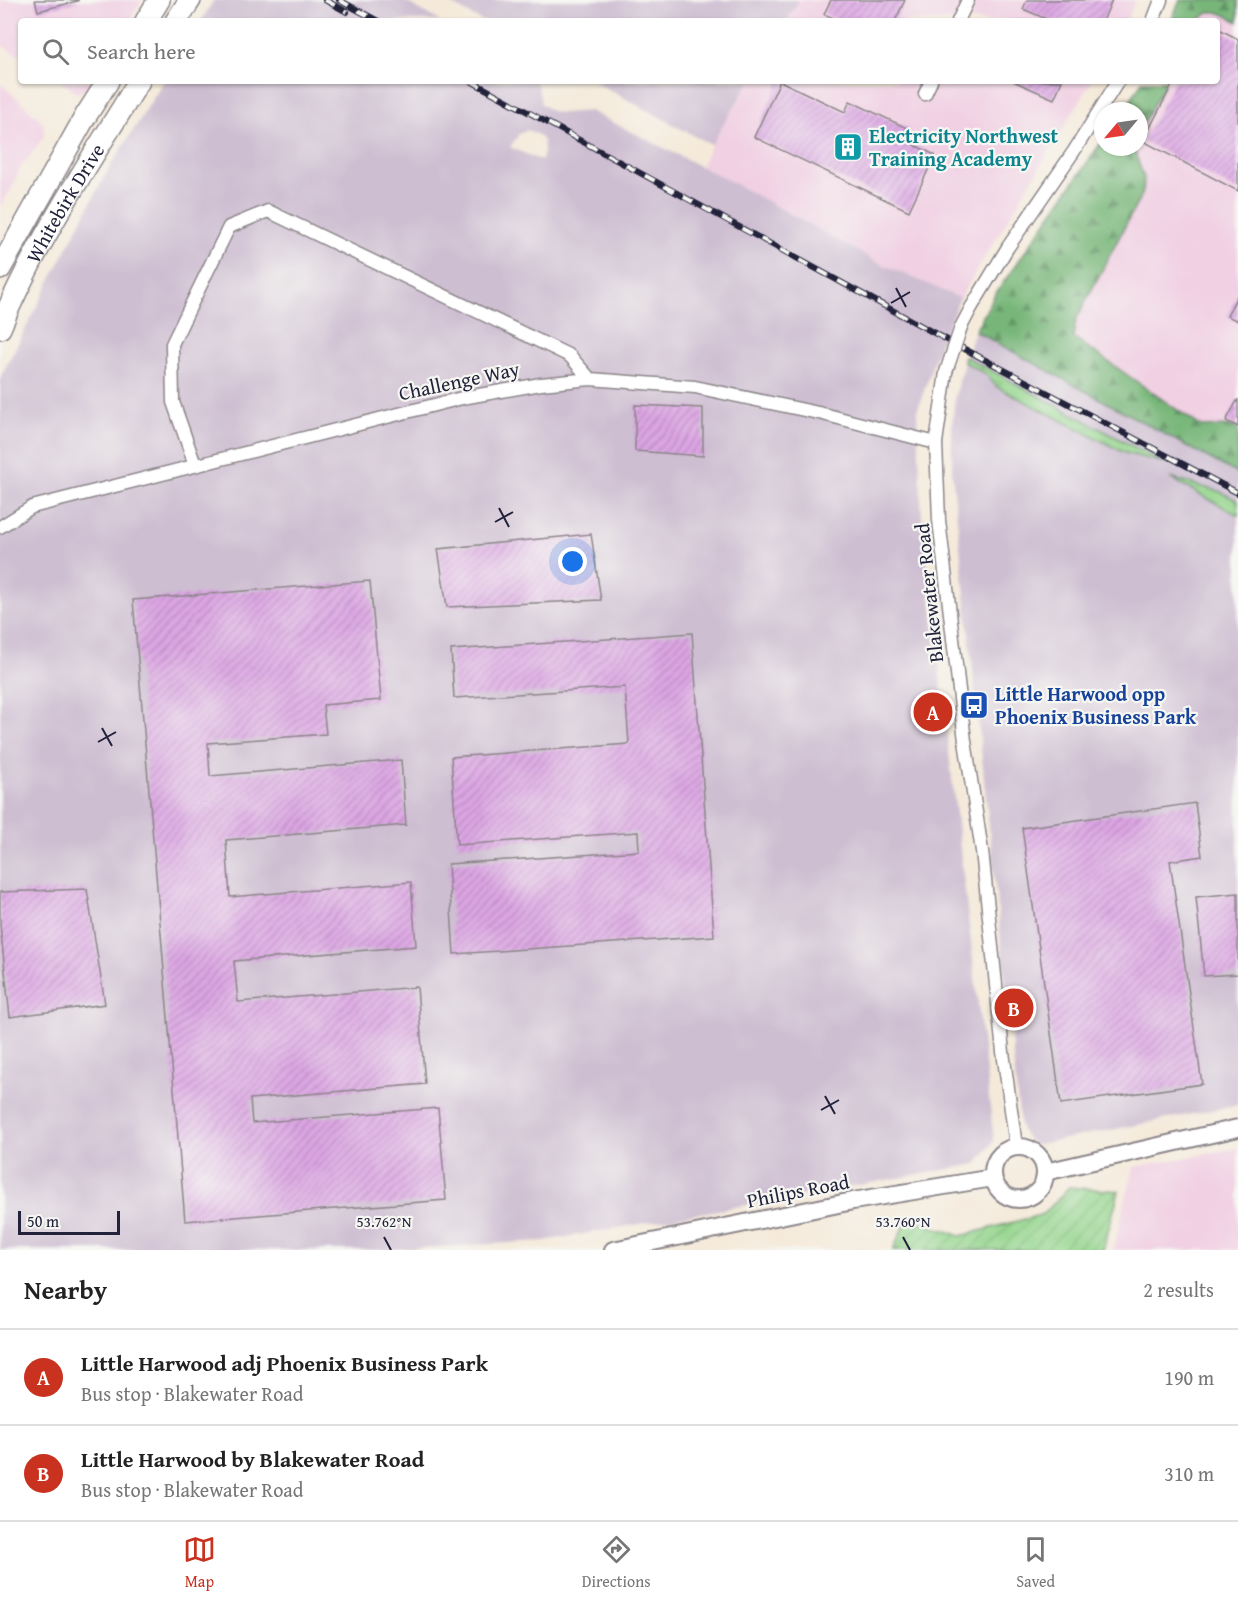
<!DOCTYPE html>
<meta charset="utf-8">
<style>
body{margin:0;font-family:"Gentium Book Plus",serif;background:#f6f6f6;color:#222}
.compass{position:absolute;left:1094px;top:102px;width:54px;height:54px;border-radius:50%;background:#fff;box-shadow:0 2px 4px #0004;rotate:241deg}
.scale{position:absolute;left:18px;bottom:15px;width:102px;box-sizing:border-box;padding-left:6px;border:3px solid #22223b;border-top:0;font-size:16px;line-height:21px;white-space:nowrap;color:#22223b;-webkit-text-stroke:4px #f6f6f2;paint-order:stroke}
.you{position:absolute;left:573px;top:562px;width:21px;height:21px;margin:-15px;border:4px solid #fff;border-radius:50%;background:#1a73e8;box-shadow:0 0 0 9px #1a73e833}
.badge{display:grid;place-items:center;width:39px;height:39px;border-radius:50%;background:#c8321e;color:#fff;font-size:20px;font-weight:700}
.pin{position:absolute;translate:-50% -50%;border:3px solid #fff;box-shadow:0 2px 6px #0006}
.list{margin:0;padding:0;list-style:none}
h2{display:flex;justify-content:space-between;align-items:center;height:78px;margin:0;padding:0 24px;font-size:26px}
h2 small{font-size:20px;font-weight:400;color:#767676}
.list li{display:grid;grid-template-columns:39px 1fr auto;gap:18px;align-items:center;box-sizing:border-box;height:96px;padding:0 24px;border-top:2px solid #e0e0e0}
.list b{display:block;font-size:22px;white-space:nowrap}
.list p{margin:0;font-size:20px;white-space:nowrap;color:#767676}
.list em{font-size:20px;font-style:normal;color:#767676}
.icon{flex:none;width:33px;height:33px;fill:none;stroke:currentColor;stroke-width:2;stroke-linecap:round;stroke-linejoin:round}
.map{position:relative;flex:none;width:1238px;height:1250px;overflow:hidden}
.search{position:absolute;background:#fff;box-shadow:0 2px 4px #0004;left:18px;right:18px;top:18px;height:66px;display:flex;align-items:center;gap:15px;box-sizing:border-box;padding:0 21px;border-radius:6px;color:#767676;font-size:22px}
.sheet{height:270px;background:#fff}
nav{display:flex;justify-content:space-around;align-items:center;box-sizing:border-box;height:84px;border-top:2px solid #e0e0e0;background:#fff;font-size:16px;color:#767676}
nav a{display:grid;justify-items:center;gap:3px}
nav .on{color:#c8321e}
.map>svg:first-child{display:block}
</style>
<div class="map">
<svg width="1238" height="1250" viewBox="0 0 1238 1250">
<defs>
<pattern id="grass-tufts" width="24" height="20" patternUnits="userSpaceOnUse" patternTransform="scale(1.5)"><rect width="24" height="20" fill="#94d58c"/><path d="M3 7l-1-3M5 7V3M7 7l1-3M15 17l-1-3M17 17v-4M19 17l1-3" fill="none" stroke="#7fb77a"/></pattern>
<pattern id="forest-firs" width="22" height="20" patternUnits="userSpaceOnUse" patternTransform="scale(1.5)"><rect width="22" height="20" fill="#77b678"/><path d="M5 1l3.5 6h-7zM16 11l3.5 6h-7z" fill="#619464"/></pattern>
<pattern id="garden-furrows" width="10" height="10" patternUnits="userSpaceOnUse" patternTransform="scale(1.5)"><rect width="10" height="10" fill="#94d58c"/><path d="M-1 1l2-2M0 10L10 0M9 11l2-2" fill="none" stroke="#7fb77a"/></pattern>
<pattern id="building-hatch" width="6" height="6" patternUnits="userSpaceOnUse" patternTransform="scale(1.5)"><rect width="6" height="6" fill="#dda6e4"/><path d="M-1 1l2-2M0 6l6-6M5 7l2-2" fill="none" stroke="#b387ba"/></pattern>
</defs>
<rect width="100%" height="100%" fill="#f6f6f2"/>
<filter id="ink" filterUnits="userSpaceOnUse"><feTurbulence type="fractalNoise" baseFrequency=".0167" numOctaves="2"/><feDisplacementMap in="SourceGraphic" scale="12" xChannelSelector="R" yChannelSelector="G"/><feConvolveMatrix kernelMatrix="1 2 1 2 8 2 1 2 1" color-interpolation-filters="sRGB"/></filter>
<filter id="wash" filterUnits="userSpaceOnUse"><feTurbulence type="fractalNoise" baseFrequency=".008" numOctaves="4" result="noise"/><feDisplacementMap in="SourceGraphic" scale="24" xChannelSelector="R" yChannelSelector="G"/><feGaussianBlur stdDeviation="1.35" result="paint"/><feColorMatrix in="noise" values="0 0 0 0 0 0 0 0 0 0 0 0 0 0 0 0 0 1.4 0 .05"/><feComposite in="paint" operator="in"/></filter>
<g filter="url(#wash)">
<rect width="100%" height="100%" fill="#f5eada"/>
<path fill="#f1d0e3" d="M0,0H142L130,21H21V57L0,44Z
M799,0H1135L1127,21H787Z
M1213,11L1224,14L1238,22V429L1232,426L1202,427L1073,337L1076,320L1144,178L1133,147H1139V132L1166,81H1217V21H1199L1206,13Z
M60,81H96L89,88L76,93Z
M750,81H1092L960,298L875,261L701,166L711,145Z
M0,83L39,118L44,125V136L30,156L22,164L11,190L0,207Z
M1238,1148V1250H1113L1134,1167Z"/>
<path fill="#cebed1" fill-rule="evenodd" d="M214,0H403L440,21H201Z
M443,0H799L787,21H482Z
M164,81H535L538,87L541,104L553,112L561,113L590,111L728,180L875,261L960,298L940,344L917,411L922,520L994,1141L977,1164L544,1241L385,1250H0V380L2,374L104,177ZM528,130L538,135L543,141L544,150L542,161L510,147L519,134Z
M593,81H750L711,145Z
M975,331L1238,474V1105L1034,1145L1028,1140L1022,1131L1020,1123L952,471V426L955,396L964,362Z"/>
<path fill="url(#grass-tufts)" stroke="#5b7c64" stroke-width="1.5" d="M964,356L1164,463L1125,453L997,387L986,374L964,362Z
M1170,478L1221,492L1238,501V515Z"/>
<path fill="url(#forest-firs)" stroke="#4c6c5a" stroke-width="1.5" d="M1180,0H1238V22C1223,13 1211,5 1199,21H1171Z
M1142,81H1166L1139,132V111H1124Z
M1103,140V147H1133L1144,178L1143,192L1076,320L1073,337L1202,427L1232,426L1238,429V474L975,331L994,296Z"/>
<path fill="url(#garden-furrows)" stroke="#5b7c64" stroke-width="1.5" d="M1069,1187L1119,1191L1103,1250H893L907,1218L961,1236L1044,1214Z"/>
<g id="blocks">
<path fill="url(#building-hatch)" d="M35,0H78V1L38,11Z
M831,0H905L895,21H840L824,14Z
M1027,0H1112L1103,21H1051L1023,9Z
M1217,28L1238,39V191L1143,141L1174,81H1217Z
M780,81L845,112L850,101L909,129L904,140L935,155L909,211L754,137Z
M1013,81H1062L1054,99Z
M1238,294V321L1227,316Z
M1238,399V427L1226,421Z
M635,405L703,408V456L635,451Z
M591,534L601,600L447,607L438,549Z
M370,581L381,700L323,705L326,734L208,743L210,776L401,760L406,825L226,840L230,897L411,882L416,946L234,961L238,1002L417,987L425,1084L250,1099L252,1123L438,1108L446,1200L185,1221L133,600Z
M692,633L714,936L454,954L448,864L639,851L638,832L457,845L451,757L629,744L625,687L454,698L451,650Z
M1195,803L1202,856L1170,861L1202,1084L1061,1104L1022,828Z
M87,889L105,1004L10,1017L0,925V892Z
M1238,893V974L1204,976L1196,897Z"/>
</g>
</g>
<g filter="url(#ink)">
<use href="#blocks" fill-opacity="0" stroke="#8c868a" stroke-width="1.5"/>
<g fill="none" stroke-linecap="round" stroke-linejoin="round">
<g stroke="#8c868a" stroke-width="15">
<path id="street" d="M958,21L968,0
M1153,21L1161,0
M925,94L931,81
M971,308L1008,247L1074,151L1118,81
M946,372L936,443L939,520L965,741L982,851L1003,1052L1016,1146
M195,465L173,402L172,344L229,227L268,211L570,356L590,379
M0,527L32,507L462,398L541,384L590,379L695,387L823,414L936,443"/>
</g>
<g stroke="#8c868a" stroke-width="20">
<path id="secondary" d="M993 1173a26 26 0 1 1 52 0a26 26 0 1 1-52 0Z
M1045,1172L1238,1128
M613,1250L853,1201L993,1178"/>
</g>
<g stroke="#8c868a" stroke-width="24">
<g id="highway">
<path d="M146,21L159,0"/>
<path d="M176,21L190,0"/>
<path d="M0,269L85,117L108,81"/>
<path id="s1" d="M0,328C36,241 90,162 139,81"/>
</g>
</g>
<use href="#street" stroke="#fff" stroke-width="12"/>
<use href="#secondary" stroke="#fff" stroke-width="16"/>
<use href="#highway" stroke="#fff" stroke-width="21"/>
<g stroke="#22223b" stroke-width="6">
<path id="rail" d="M325,0L347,12
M339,0L378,21
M471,81L938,335L1238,493"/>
</g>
<use href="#rail" stroke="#f6f6f2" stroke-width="4" stroke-dasharray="11" stroke-linecap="butt"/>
<g stroke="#8c868a" stroke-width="15" stroke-linecap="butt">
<path id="street-bridge" d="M946,372L961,327L971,308"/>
</g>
<use href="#street-bridge" stroke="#fff" stroke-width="12"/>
</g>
</g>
<path fill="none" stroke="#22223b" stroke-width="2" d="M896,288L906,307M891,303L910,292M499,508L509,527M495,522L513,512M102,728L112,746M98,742L116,732M825,1096L835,1114M821,1110L839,1100M384,1237L391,1250M903,1237L910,1250"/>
<defs>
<g id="building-square" transform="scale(1.5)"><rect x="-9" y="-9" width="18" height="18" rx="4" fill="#0f9aa8" stroke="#f6f6f2"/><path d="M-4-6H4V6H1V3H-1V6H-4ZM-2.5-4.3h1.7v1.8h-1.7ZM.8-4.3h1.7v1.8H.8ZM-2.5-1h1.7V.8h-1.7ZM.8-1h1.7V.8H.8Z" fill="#fff"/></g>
<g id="bus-square" transform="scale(1.5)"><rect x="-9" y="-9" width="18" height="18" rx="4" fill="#1a4fb4" stroke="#f6f6f2"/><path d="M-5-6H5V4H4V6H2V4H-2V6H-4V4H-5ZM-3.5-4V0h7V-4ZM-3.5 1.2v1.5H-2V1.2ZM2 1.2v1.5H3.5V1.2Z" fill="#fff"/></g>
</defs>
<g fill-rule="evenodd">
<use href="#building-square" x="848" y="147"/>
<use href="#bus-square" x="974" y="705"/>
</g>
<g text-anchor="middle" stroke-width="4.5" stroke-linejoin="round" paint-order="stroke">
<g font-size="20" font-weight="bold" fill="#0d838f" stroke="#f6f6f2" text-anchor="start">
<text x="869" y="143">Electricity Northwest<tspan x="869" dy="23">Training Academy</tspan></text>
</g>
<g font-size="20" fill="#22223b" stroke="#f6f6f2">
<text dy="7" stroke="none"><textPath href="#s1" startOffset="141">Whitebirk Drive</textPath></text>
<text transform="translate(459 381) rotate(-12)" y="7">Challenge Way</text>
<text transform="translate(929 593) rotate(-96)" y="7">Blakewater Road</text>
<text transform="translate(798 1191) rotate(-11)" y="7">Philips Road</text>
</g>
<g font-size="20" font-weight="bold" fill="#164399" stroke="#f6f6f2" text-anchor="start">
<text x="995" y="701">Little Harwood opp<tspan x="995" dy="23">Phoenix Business Park</tspan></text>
</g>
</g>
<g font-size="15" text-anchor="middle" fill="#22223b" stroke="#f6f6f2" stroke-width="4.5" stroke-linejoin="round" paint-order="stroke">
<text x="384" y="1227">53.762°N</text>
<text x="903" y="1227">53.760°N</text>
</g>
</svg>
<svg class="compass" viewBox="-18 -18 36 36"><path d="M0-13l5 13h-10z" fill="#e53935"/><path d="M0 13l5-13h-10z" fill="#767676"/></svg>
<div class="scale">50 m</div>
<div class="you"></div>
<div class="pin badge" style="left:933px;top:712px">A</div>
<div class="pin badge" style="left:1014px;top:1008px">B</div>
<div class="search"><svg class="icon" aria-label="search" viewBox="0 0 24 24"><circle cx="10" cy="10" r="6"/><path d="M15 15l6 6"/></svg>Search here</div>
</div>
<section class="sheet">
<h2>Nearby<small>2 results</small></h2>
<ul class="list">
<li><span class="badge">A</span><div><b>Little Harwood adj Phoenix Business Park</b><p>Bus stop · Blakewater Road</p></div><em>190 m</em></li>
<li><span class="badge">B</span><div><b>Little Harwood by Blakewater Road</b><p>Bus stop · Blakewater Road</p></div><em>310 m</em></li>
</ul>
</section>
<nav>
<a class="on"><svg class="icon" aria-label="map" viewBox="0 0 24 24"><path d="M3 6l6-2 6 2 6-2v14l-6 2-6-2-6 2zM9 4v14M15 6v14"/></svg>Map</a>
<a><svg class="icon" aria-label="directions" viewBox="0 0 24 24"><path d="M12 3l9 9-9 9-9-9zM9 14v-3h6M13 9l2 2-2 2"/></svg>Directions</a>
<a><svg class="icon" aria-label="saved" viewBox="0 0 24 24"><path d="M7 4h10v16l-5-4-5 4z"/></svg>Saved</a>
</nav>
